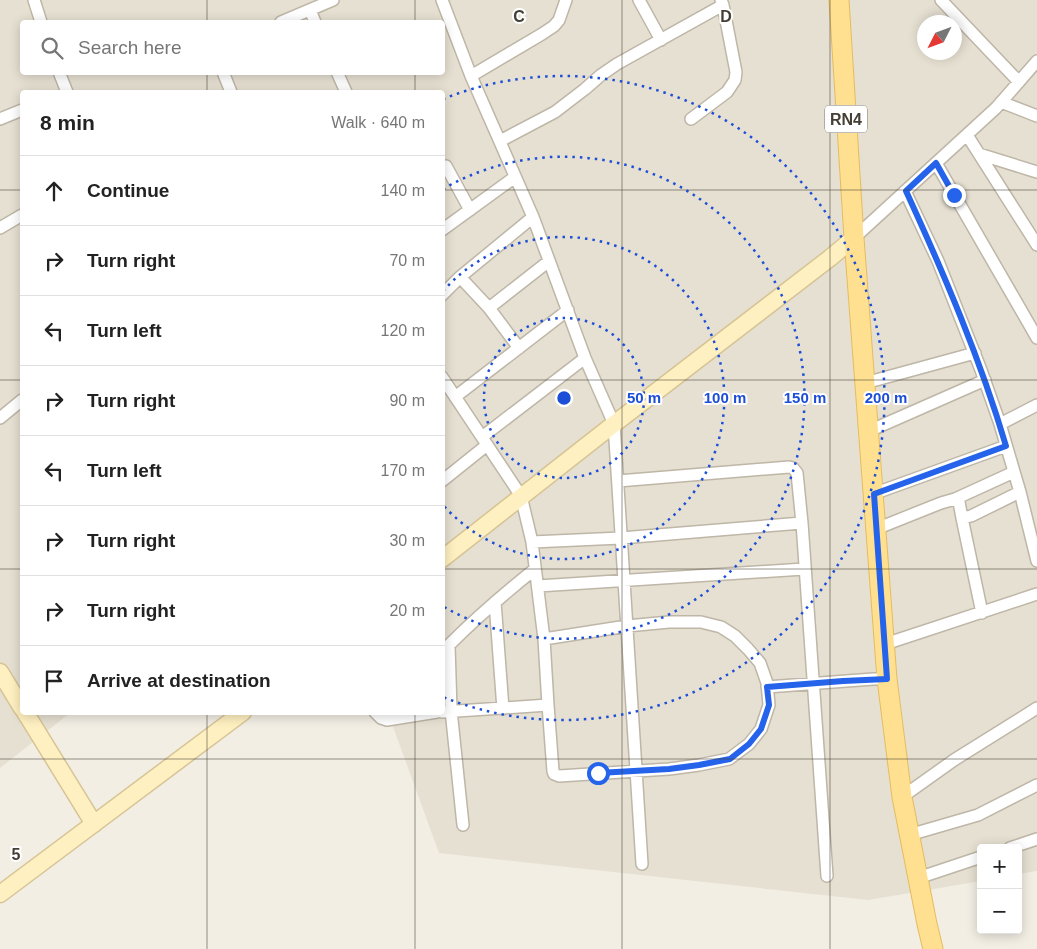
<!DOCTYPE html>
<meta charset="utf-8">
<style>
body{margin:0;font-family:Arial,sans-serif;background:#f6f6f6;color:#222}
.controls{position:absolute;right:15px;bottom:15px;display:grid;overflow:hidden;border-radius:5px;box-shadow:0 2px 12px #0003}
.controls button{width:45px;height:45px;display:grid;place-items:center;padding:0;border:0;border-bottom:1px solid #e0e0e0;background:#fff;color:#222;font:25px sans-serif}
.compass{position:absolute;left:917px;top:15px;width:45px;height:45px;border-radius:50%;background:#fff;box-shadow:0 2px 12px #0003;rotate:228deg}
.stop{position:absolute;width:15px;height:15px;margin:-11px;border:4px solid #2563eb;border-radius:50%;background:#fff}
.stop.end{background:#2563eb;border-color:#fff;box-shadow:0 1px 5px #0008}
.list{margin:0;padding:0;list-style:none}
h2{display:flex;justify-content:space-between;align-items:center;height:65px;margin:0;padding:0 20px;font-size:21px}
h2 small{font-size:16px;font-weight:400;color:#767676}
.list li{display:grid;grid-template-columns:32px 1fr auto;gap:15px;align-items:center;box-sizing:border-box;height:70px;padding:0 20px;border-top:1px solid #e0e0e0}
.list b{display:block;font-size:19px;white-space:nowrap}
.list em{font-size:16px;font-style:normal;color:#767676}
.icon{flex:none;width:28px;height:28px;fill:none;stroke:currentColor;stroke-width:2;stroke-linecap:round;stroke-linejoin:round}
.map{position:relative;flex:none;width:1037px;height:949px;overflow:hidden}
.search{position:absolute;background:#fff;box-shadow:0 2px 12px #0003;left:20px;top:20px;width:425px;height:55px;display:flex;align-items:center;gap:12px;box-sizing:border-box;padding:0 18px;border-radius:5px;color:#767676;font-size:19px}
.panel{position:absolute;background:#fff;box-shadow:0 2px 12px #0003;left:20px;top:90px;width:425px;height:625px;border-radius:5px}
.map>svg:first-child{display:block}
</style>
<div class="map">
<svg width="1037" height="949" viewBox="0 0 1037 949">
<rect width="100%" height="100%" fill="#f2eee4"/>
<path fill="#e6e0d2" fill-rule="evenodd" d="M0,0H1037V871L1018,874V848H981V881L868,900L439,853L388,713L442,712V92H22V712L70,713L0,768ZM22,22H442V72H22ZM924,22H954V52H924Z"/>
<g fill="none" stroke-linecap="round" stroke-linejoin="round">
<g stroke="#beb6a7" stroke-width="14">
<path id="street" d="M34,0L41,22
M442,0L471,76L533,217L585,358L614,424L642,864
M639,0L661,40
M941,0L1019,82
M310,10L315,22
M281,22L333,0
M59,72L67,92
M223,72L231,92
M337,72L346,92
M471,76L542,34L554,26L559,20L566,0
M1001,102L1037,116
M0,119L22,110
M691,119L727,92L735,80L736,72L723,5L721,0
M967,135L1037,245
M500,141L555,112L585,89L601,75L617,64L723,5
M979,154L1037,172
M936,163L1037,338
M446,166L470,210
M905,191L938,261L981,370L1000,424L1020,492L1037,561
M0,228L22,215
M442,230L515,177
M854,238L996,108L1037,61
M460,277L489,308L519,348
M442,295L460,277L533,217
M489,308L549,261
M442,377L521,496L532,542L544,639L548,705L553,771L554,774L559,776L669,769L699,765L729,759L749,744L761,729L769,705L767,683L760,663L748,649L735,636L721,627L701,622H669L627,626L544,639
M865,383L975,353
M455,397L568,310
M0,418L22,400
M1000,424L1037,405
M869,431L985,380
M482,437L585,358
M442,481L487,445
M618,481L789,467L793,468L797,473L802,523L827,876
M873,494L1006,446
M955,499L1014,472
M876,529L941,503L955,499L959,502L962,518
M532,542L621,538L802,523
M538,586L804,569
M495,602L503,709
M982,613L962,518L971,516L1020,492
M885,644L1037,594
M767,687L873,679H887
M375,712L381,718L387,720L437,712
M442,712L548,705
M902,797L954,760L1037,708
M463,825L451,710L449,645C476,618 505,593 535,569
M909,835L978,815L1037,785
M1010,848L1037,839
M918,878L981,857"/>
</g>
<g stroke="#d6c495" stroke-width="19">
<path id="secondary" d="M442,559L614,424L830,258L854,238
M0,672L22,708
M25,712L94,824
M0,894L243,712"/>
</g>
<g stroke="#e4bc60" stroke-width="21">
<path id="primary" d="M839,0L854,238L887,679L902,797L927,924L933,949"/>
</g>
<use href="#street" stroke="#fff" stroke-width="11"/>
<use href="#secondary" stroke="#fff0c1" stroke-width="16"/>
<use href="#primary" stroke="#ffdf90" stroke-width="19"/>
</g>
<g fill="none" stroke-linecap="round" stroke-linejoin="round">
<path stroke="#2563eb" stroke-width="6" d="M598,773L669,769L699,765L730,759L749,744L761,729L769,705L767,687L843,681L887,679L874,494L1006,446C980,358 944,274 906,191L936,163L954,195"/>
</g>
<path fill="none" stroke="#443e34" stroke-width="1" stroke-opacity="0.55" d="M207,0V22M415,0V22M622,0V949M830,0V949M207,72V92M415,72V92M0,190H22M442,190H1037M0,380H22M442,380H1037M0,569H22M442,569H1037M207,712V949M415,712V949M0,759H1037"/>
<g fill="none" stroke="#1d4ed8" stroke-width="2.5" stroke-dasharray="2.5 5">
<circle cx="564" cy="398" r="80"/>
<path d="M443 291A161 161 0 1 1 443 505"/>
<path d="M443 189A241 241 0 1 1 444 607"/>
<path d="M443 99A322 322 0 1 1 443 697"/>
</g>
<g text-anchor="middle" stroke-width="4" stroke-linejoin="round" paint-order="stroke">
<rect fill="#fff" stroke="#7c7871" stroke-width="1" x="825" y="105.5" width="42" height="27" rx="4"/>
<g font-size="16" font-weight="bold" fill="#443e34">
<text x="846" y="125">RN4</text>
</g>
</g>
<g font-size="16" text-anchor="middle" font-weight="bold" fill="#443e34" stroke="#fff" stroke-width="4" stroke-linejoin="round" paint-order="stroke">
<text x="519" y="22">C</text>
<text x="726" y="22">D</text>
<text x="16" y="860">5</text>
</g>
<circle cx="564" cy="398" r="8" fill="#1d4ed8" stroke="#fff" stroke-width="2.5"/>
<g font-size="15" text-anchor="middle" font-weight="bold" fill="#1d4ed8" stroke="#fff" stroke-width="4" stroke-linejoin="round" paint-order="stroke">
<text x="644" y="403">50 m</text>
<text x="725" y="403">100 m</text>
<text x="805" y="403">150 m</text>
<text x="886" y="403">200 m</text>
</g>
</svg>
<div class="controls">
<button>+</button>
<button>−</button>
</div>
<svg class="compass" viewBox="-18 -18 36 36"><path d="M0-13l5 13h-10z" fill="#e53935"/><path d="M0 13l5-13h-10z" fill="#767676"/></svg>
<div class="stop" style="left:598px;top:773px"></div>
<div class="stop end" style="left:954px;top:195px"></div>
<div class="search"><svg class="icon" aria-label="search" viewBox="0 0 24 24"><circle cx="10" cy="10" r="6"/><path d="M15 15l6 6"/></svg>Search here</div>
<section class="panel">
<h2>8 min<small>Walk · 640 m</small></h2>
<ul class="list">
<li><svg class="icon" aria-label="ahead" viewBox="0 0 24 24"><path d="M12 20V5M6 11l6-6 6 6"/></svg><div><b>Continue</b></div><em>140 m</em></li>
<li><svg class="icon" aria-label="right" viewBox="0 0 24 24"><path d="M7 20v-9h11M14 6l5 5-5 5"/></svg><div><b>Turn right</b></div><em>70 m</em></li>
<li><svg class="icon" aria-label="left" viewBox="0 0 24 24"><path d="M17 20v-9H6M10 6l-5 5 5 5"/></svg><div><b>Turn left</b></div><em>120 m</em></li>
<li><svg class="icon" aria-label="right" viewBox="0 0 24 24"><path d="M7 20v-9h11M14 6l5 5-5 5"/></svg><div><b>Turn right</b></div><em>90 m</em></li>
<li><svg class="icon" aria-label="left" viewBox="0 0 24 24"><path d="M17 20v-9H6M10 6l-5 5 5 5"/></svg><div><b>Turn left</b></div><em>170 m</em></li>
<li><svg class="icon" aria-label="right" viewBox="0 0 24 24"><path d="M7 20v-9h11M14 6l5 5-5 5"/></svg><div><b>Turn right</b></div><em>30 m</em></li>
<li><svg class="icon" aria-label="right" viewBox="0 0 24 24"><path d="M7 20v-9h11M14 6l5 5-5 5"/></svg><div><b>Turn right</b></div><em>20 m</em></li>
<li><svg class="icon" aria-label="arrive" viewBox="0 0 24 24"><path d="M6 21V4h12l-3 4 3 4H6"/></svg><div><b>Arrive at destination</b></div></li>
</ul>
</section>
</div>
